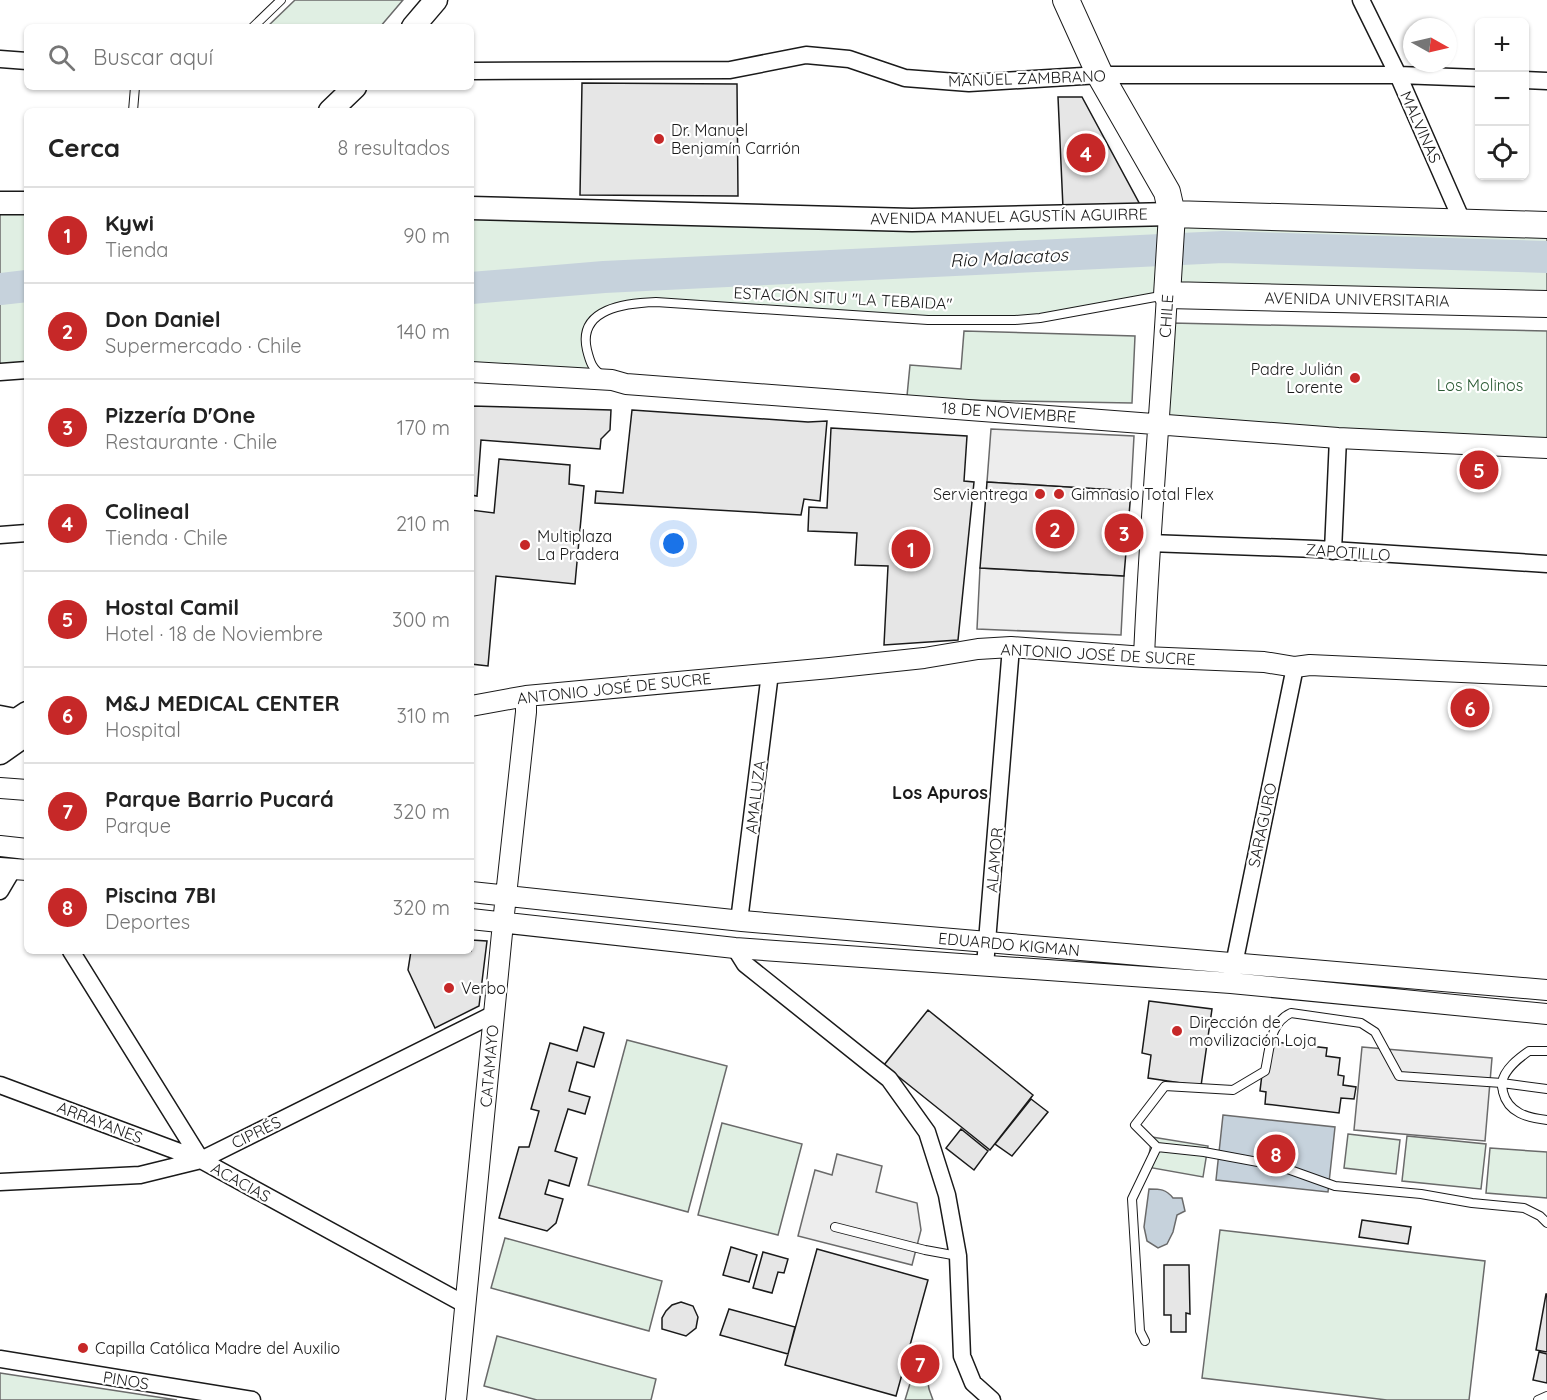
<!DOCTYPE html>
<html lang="es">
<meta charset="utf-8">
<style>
body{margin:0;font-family:Quicksand,sans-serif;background:#f6f6f6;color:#222}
.controls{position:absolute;right:18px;top:18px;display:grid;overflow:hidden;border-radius:9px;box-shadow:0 2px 4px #0004}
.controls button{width:54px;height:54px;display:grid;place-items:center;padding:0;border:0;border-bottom:2px solid #e0e0e0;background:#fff;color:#222;font:30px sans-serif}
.compass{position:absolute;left:1403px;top:18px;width:54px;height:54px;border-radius:50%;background:#fff;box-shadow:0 2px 4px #0004;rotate:98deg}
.you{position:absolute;left:674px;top:544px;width:21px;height:21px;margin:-15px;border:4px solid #fff;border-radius:50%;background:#1a73e8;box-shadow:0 0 0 9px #1a73e833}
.badge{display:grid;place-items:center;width:39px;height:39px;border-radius:50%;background:#c62828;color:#fff;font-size:20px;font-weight:700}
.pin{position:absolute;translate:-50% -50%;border:3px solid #fff;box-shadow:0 2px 6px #0006}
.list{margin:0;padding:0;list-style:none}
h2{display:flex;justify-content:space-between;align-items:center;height:78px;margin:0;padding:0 24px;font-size:26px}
h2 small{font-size:20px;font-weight:400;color:#767676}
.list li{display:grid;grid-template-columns:39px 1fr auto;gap:18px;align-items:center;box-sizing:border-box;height:96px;padding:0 24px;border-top:2px solid #e0e0e0}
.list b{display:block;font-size:22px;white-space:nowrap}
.list p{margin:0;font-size:20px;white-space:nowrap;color:#767676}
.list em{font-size:20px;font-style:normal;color:#767676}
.icon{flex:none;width:33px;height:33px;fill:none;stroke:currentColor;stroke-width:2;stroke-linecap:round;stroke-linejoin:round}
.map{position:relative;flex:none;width:1547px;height:1400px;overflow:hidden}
.search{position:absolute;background:#fff;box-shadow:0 2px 4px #0004;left:24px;top:24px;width:450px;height:66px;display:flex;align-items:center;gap:15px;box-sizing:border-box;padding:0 21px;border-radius:9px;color:#767676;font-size:22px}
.panel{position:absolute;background:#fff;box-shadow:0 2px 4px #0004;left:24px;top:108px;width:450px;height:846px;border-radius:9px}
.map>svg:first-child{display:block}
</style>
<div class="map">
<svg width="1547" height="1400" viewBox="0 0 1547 1400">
<rect width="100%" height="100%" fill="#fff"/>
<path fill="#e0efe3" stroke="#6a6a6a" stroke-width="1.5" d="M295,0H403L380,27H267Z
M0,203H27V370L0,372Z
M471,208L1547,225V304L1167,295L1040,318L928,320L656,302L597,315L586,345L601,375L471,372Z
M1171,323L1547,331V444L1166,423Z
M964,331L1135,336L1132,403L958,400L907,396L910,365L961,369Z
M627,1040L727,1066L688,1212L588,1185Z
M722,1123L802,1144L778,1235L698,1215Z
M1348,1134L1400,1140L1396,1174L1344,1168Z
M1407,1136L1486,1144L1481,1189L1402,1181Z
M1152,1137L1208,1146L1203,1177L1147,1167Z
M1490,1148L1547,1152V1198L1486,1193Z
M1220,1230L1485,1261L1469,1400H1387L1202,1378Z
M505,1238L662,1281L649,1331L491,1288Z
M497,1336L656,1379L651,1400H537L484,1386Z
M922,1344L929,1389L933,1400H905Z
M0,1373L177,1400H0Z"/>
<path fill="#ededed" stroke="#6a6a6a" stroke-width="1.5" d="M991,429L1134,436L1131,491L987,482Z
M980,568L1124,576L1121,635L977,629Z
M1362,1047L1492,1058L1485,1141L1354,1130Z
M837,1154L882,1166L876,1192L917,1203L921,1230L912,1265L798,1236L815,1170L832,1175Z"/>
<path fill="#c6d2dc" stroke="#6a6a6a" stroke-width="1.5" d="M1223,1115L1335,1127L1328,1192L1216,1180Z
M1149,1189C1160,1189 1166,1189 1173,1198H1182L1185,1211L1177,1215L1173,1232L1167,1244L1158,1248L1147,1241L1144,1227Z"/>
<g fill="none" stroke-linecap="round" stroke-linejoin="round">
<path stroke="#c6d2dc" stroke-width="32" d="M471,288L604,277L1223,247L1547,257
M0,289L27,286"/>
</g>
<path fill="#e6e6e6" stroke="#1a1a1a" stroke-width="1.5" d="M582,83L737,84L738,196L580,195Z
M1058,97H1082L1144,212L1063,208Z
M471,406L611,410L610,430L601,439L600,449L481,440L477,496L471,495Z
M632,410L808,422L827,421L820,501L804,499L801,515L595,503L596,491L623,493Z
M831,428L967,436L964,481L974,482L958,640L884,645L888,566L855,565L857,533L808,531L809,507L827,508Z
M499,459L570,465L569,484L584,486L575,584L496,576L488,666L471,664V510L494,513Z
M987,482L1131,491L1124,576L980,568Z
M471,940L487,941L479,1006L435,1028L408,970L411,951H471Z
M1149,1001L1212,1009L1201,1086L1148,1078L1151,1055L1142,1053Z
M928,1010L1033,1095L990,1150L884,1065Z
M584,1027L604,1033L594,1067L577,1062L569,1091L590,1097L585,1114L568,1109L555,1151L577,1158L569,1186L549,1180L545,1194L563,1199L556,1223L547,1231L499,1218L519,1147H529L539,1111L531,1109L550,1043L577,1051Z
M1266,1041L1327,1048L1326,1056L1340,1058L1338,1075L1344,1076L1343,1085L1356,1087L1354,1099L1341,1098L1339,1113L1265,1104L1266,1092L1260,1091Z
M1031,1099L1048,1112L1012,1156L995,1144Z
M961,1129L988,1151L974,1170L946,1148Z
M1362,1220L1411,1227L1408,1244L1359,1237Z
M731,1247L757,1255L749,1282L723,1275Z
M817,1249L928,1280L896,1396L785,1365Z
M763,1252L788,1259L784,1273L778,1272L772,1293L753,1288Z
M1164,1265H1189L1190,1314L1186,1313V1332H1171V1315H1164Z
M1546,1294H1547V1352L1536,1350Z
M681,1302L693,1306L698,1317L696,1328L686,1336L662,1329V1318L666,1311L672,1305Z
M729,1309L795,1327L788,1354L720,1335Z
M1539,1352L1547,1354V1383L1533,1380Z"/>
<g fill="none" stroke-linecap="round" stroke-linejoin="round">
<g stroke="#1a1a1a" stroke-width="10">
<path id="service" d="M253,27L281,0
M133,111L135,87
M603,376C592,369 590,362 587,350C577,308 627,303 656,302L928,320H1015L1040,318L1166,295
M1547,1051H1529C1519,1058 1504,1069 1502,1083C1501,1086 1503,1089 1503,1092C1508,1113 1528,1118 1547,1120
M1157,1147L1204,1152L1279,1166L1335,1186L1421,1194L1472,1203L1524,1208L1540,1216L1547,1223
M835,1227L925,1250L958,1256
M1145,1341L1140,1331L1132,1199L1157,1147L1135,1125L1165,1086L1233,1090L1265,1071C1270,1050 1269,1023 1291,1013L1361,1023L1375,1032L1399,1076L1502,1083L1547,1089
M1538,1400L1547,1396"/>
</g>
<g stroke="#1a1a1a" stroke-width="19">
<path id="minor" d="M1361,0L1398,75L1463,223
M0,59L27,61
M471,71L730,70L806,55L849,59L905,78L969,83L1100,75H1398L1480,78
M1524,80L1547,81
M0,372L27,370
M0,535L27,533
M1149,543L1316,549L1547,564
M1333,551L1338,438
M0,714L26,719
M0,891L13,869
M739,921L770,673
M735,948L745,964L889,1079L927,1132L947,1195L958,1256L962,1356L973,1383L992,1400
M71,951L201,1160L466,1305
M985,966L1011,647
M1232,974L1295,667
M0,1085L201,1160
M0,1182L140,1175L201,1160L494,1014
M0,1359L252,1400"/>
</g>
<g stroke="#1a1a1a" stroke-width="22">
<path id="tertiary" d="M471,372L612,380L626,384L1338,438L1547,448
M1144,657C1149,536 1160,416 1167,295
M471,706L526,696L830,668L924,658L978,649L1011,647L1144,657L1264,662L1295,667L1310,665L1547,676
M0,788L27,790
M0,846L27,849
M0,868L27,870
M471,892L742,921L1547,990
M471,919L735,948L1231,983L1547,1014
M456,1400L503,923L526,712V696"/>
</g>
<g stroke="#1a1a1a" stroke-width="25">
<path id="secondary" d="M413,27L436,0
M330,111L355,87
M0,203H27
M471,208L912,220L1172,214
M0,731L27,713
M0,753L27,734"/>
</g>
<g stroke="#1a1a1a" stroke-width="28">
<path id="primary" d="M1066,0L1100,75L1167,192L1172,214L1167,295L1547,304
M1172,214L1547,225"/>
</g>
<use href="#service" stroke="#fff" stroke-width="8"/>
<use href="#minor" stroke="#fff" stroke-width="16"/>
<use href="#tertiary" stroke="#fff" stroke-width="20"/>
<use href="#secondary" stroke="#fff" stroke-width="22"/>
<use href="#primary" stroke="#fff" stroke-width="26"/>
</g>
<g fill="#c62828" stroke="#fff" stroke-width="2">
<circle cx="659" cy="139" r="6"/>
<circle cx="1355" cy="378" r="6"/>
<circle cx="1040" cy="494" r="6"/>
<circle cx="1059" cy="494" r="6"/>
<circle cx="525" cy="545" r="6"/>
<circle cx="449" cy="988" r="6"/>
<circle cx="1177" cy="1031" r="6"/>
<circle cx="83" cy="1348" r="6"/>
</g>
<g text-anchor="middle" stroke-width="4.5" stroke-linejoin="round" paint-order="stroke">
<g font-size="16" fill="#1a1a1a" stroke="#fff">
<text transform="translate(1027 78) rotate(-2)" y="6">MANUEL ZAMBRANO</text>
<text transform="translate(1421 127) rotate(66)" y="6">MALVINAS</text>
<text transform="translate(1009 216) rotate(-1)" y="6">AVENIDA MANUEL AGUSTÍN AGUIRRE</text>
<text transform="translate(843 298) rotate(3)" y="6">ESTACIÓN SITU "LA TEBAIDA"</text>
<text transform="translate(1357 299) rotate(1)" y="6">AVENIDA UNIVERSITARIA</text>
<text transform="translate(1166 316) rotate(-86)" y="6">CHILE</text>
<text transform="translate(1009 412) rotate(4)" y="6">18 DE NOVIEMBRE</text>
<text transform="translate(1348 552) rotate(4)" y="6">ZAPOTILLO</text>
<text transform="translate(1098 654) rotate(3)" y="6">ANTONIO JOSÉ DE SUCRE</text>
<text transform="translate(614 688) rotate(-6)" y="6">ANTONIO JOSÉ DE SUCRE</text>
<text transform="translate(755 797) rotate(-83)" y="6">AMALUZA</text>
<text transform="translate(1262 825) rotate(-78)" y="6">SARAGURO</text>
<text transform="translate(994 860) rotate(-85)" y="6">ALAMOR</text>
<text transform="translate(1009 944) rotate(5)" y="6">EDUARDO KIGMAN</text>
<text transform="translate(489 1066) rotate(-85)" y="6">CATAMAYO</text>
<text transform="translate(100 1122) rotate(21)" y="6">ARRAYANES</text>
<text transform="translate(256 1132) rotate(-26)" y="6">CIPRÉS</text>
<text transform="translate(241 1182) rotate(29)" y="6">ACACIAS</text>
<text transform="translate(126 1380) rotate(9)" y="6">PINOS</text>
</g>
<g font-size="16" fill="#1a1a1a" stroke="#fff" text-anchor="start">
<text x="671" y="136">Dr. Manuel<tspan x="671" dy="18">Benjamín Carrión</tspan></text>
<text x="1343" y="375" text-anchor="end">Padre Julián<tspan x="1343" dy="18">Lorente</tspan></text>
<text x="1028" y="500" text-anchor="end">Servientrega</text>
<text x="1071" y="500">Gimnasio Total Flex</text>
<text x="537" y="542">Multiplaza<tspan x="537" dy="18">La Pradera</tspan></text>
<text x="461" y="994">Verbo</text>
<text x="1189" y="1028">Dirección de<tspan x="1189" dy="18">movilización Loja</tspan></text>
<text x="95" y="1354">Capilla Católica Madre del Auxilio</text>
</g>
<g font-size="16" fill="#2b5a34" stroke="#fff">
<text x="1480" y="391">Los Molinos</text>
</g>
<g font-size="18" font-style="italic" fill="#1a1a1a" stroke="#fff">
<text transform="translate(1009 258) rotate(-3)" y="6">Rio Malacatos</text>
</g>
<g font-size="18" font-weight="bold" fill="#1a1a1a" stroke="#fff">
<text x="940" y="799">Los Apuros</text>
</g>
</g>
</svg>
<div class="controls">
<button>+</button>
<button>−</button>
<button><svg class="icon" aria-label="locate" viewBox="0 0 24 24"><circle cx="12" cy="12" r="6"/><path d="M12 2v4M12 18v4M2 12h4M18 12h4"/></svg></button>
</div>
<svg class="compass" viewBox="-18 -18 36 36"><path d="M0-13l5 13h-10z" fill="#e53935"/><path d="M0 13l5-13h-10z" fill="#767676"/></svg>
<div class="you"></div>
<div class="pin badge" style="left:911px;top:549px">1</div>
<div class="pin badge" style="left:1055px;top:529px">2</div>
<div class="pin badge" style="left:1124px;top:533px">3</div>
<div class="pin badge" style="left:1086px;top:153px">4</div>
<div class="pin badge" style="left:1479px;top:470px">5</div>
<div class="pin badge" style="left:1470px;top:708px">6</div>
<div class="pin badge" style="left:920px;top:1364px">7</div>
<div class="pin badge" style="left:1276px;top:1154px">8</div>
<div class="search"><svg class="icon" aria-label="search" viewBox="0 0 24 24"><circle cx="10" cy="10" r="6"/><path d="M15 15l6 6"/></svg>Buscar aquí</div>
<section class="panel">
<h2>Cerca<small>8 resultados</small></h2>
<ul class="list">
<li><span class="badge">1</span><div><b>Kywi</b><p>Tienda</p></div><em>90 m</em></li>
<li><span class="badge">2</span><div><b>Don Daniel</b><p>Supermercado · Chile</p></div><em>140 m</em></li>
<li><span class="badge">3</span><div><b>Pizzería D'One</b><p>Restaurante · Chile</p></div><em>170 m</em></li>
<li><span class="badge">4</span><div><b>Colineal</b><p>Tienda · Chile</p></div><em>210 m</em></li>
<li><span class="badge">5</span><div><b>Hostal Camil</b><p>Hotel · 18 de Noviembre</p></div><em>300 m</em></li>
<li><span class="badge">6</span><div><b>M&amp;J MEDICAL CENTER</b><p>Hospital</p></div><em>310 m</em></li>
<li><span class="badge">7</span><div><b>Parque Barrio Pucará</b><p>Parque</p></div><em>320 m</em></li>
<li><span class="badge">8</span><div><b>Piscina 7BI</b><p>Deportes</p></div><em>320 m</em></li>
</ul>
</section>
</div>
